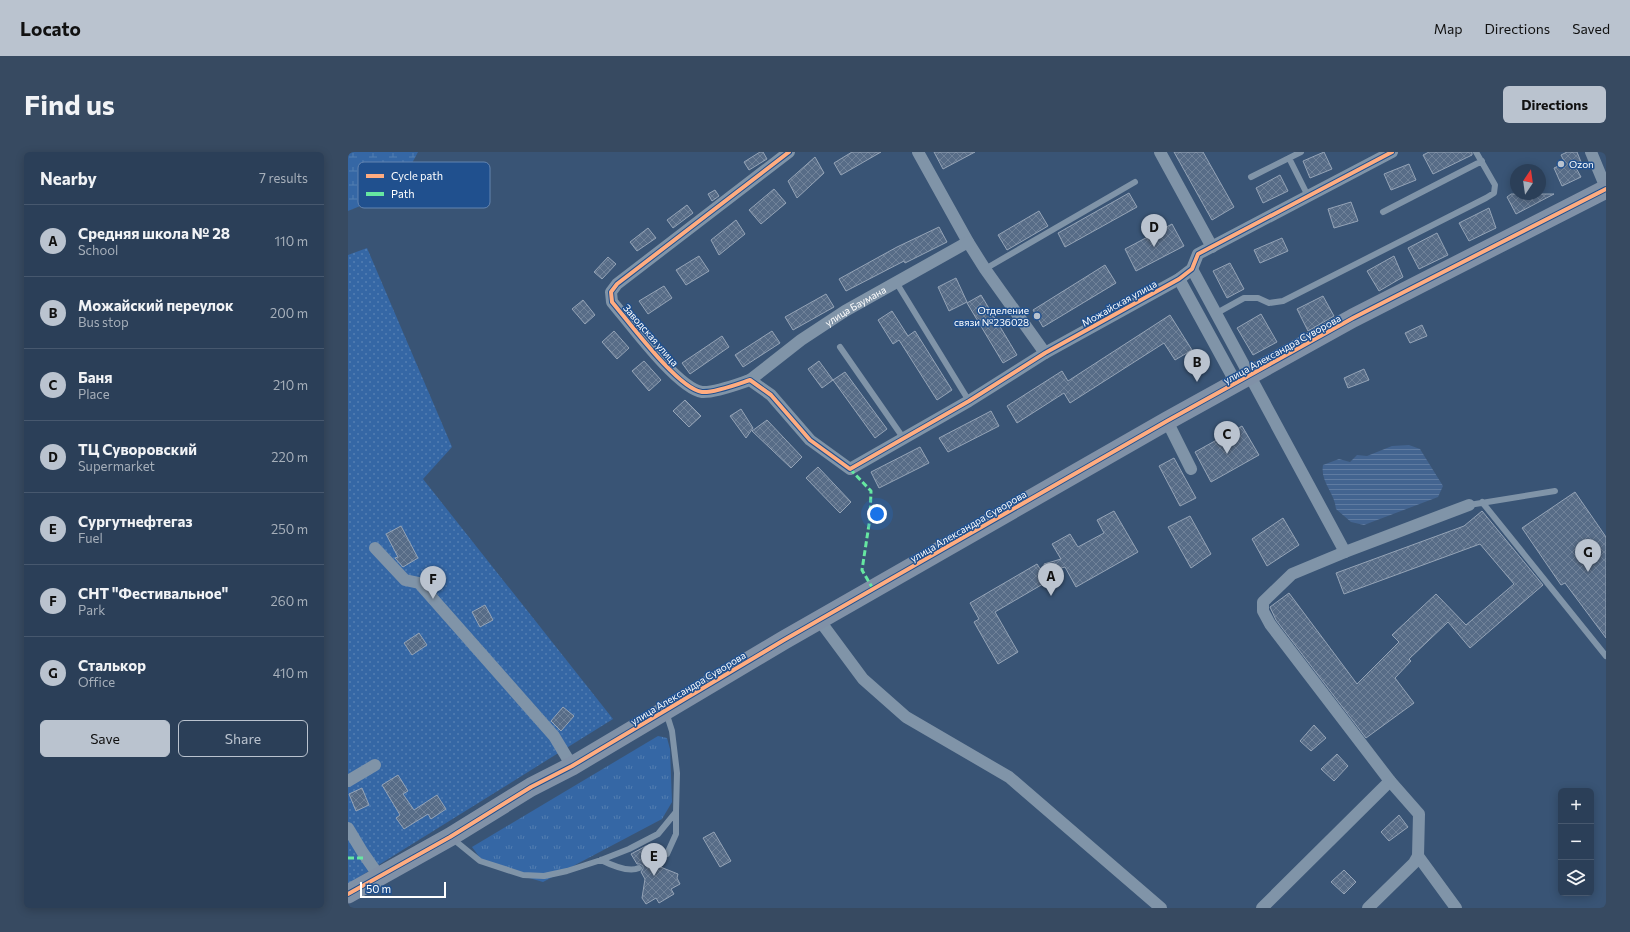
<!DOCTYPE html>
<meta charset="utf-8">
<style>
body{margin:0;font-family:Commissioner,sans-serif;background:#374a61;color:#f1f3f6}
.controls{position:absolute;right:12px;bottom:12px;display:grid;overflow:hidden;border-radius:6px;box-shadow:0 2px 10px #0003}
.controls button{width:36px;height:36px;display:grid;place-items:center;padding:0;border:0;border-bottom:1px solid #47586e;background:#2b3f58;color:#f1f3f6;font:20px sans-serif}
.compass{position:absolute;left:1162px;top:12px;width:36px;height:36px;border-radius:50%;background:#2b3f58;box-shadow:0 2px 10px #0003;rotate:13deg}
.scale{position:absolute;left:12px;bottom:10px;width:86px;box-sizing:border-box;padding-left:4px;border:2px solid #fff;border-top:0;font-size:11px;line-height:14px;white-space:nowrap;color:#fff;-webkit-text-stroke:3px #20508e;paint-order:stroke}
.you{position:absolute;left:529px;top:362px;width:14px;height:14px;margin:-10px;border:3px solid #fff;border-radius:50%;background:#1a73e8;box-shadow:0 0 0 6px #1a73e833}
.badge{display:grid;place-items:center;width:26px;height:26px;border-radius:50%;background:#bac3cf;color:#111;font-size:13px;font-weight:700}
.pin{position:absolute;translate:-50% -33px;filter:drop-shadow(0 1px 2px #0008)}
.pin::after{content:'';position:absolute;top:21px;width:14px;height:12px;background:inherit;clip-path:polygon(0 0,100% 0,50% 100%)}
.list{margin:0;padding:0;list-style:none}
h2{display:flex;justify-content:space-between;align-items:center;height:52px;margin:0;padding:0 16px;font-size:17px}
h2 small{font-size:13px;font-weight:400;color:#a6afba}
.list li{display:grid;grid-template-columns:26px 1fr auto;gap:12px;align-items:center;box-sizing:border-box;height:72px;padding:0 16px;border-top:1px solid #47586e}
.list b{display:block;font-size:15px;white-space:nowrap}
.list p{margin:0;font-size:13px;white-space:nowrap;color:#a6afba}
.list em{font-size:13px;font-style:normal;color:#a6afba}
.actions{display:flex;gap:8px;padding:12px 16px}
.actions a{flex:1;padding:9px 0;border:1px solid #bac3cf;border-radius:6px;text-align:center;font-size:14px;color:#bac3cf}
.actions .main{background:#bac3cf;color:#111}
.icon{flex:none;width:22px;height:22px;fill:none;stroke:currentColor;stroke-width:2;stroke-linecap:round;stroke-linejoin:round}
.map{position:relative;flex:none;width:1258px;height:756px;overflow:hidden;border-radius:6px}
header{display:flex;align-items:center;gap:24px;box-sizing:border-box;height:56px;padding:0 20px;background:#bac3cf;color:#111}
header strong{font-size:19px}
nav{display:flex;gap:22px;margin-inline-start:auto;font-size:14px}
.intro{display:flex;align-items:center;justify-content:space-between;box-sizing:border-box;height:96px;padding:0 24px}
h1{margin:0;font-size:28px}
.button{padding:10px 18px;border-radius:6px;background:#bac3cf;color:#111;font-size:14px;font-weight:700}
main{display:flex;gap:24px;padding:0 24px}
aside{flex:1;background:#2b3f58;border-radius:6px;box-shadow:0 2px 10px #0003}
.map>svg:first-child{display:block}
</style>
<header>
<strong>Locato</strong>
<nav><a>Map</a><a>Directions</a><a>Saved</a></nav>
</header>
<div class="intro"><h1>Find us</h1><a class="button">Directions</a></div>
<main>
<aside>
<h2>Nearby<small>7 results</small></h2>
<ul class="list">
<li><span class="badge">A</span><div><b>Средняя школа № 28</b><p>School</p></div><em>110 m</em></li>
<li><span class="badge">B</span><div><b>Можайский переулок</b><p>Bus stop</p></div><em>200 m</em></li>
<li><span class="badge">C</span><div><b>Баня</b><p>Place</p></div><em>210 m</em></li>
<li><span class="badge">D</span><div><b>ТЦ Суворовский</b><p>Supermarket</p></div><em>220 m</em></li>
<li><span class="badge">E</span><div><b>Сургутнефтегаз</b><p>Fuel</p></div><em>250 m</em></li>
<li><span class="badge">F</span><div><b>СНТ &quot;Фестивальное&quot;</b><p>Park</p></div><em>260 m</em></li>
<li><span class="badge">G</span><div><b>Сталькор</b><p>Office</p></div><em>410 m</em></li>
</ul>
<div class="actions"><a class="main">Save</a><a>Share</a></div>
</aside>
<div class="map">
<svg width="1258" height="756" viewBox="0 0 1258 756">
<defs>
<pattern id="grass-tufts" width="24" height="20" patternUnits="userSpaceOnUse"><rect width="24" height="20" fill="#3567a5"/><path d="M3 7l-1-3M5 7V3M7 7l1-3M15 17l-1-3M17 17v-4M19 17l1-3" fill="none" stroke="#537eb2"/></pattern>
<pattern id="wetland-marsh" width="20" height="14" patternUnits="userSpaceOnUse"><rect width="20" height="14" fill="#3567a5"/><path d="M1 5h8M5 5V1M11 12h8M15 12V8" fill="none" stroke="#537eb2"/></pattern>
<pattern id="garden-dots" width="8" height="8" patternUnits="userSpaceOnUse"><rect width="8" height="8" fill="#3567a5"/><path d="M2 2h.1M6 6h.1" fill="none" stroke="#537eb2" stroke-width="1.8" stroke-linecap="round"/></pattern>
<pattern id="water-rules" width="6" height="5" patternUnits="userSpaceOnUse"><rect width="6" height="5" fill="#436490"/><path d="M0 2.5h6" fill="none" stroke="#5f7ba1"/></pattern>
<pattern id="building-cross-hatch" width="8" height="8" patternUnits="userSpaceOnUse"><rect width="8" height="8" fill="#576c87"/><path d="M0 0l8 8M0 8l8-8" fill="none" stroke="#708299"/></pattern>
</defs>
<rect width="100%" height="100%" fill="#395475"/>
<path fill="url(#grass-tufts)" d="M310,584L319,586L322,597L324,650L314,667L195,730L161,720L135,710L124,695Z"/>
<path fill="url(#wetland-marsh)" d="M0,0H70L49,39L0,59Z"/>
<path fill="url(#garden-dots)" d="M19,96L104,295L75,327L265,567L0,732V103Z"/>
<path fill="url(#water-rules)" d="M1061,293L1072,297L1095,334L1090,345L1016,373L1003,370L988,357C987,341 972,330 975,313L991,307L1002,310L1009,303L1019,304L1044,294Z"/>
<path fill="url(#building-cross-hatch)" stroke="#95a4b7" d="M412,0H415L419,7L401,18L396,10Z
M504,0H533L493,23L486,11Z
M586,0H627L595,17Z
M826,0H855L886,55L864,68Z
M976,0L984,17L962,26L955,9Z
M1081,0H1124V3L1085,22L1075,3Z
M1219,0H1229L1233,10L1227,14L1233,25L1214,34L1206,16L1217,11L1213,3Z
M467,5L476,21L449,46L440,29Z
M1061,12L1068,28L1043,38L1036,22Z
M932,23L940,39L915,51L908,36Z
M426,37L438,51L413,72L401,58Z
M367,38L371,44L364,49L360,42Z
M781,41L789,55L717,95L710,81Z
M1163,42H1206L1168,62L1159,45Z
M1003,50L1010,69L986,76L980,57Z
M339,53L345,61L325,76L319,68Z
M1141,56L1148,76L1121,89L1111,71Z
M691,59L700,74L659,98L650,83Z
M388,68L397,82L371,103L363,88Z
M824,72L836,94L788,119L777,97Z
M591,75L599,90L557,111L556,109L498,139L491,127L549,95Z
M300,76L308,86L289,99L282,90Z
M1089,81L1100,103L1071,117L1060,96Z
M934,86L940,99L912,111L906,98Z
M351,104L361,119L338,133L328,118Z
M1046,104L1055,125L1031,139L1019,119Z
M260,105L268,112L254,127L246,120Z
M882,111L896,137L879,146L865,119Z
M757,113L768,131L695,175L685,158Z
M608,126L619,150L601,159L590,135Z
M316,134L324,146L300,162L291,149Z
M478,142L486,155L445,178L437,165Z
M633,143L669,203L655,211L619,151Z
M975,144L986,164L960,179L949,157Z
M235,148L247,163L237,172L224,157Z
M544,159L560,184L567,179L604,238L589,248L551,188L545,192L530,168Z
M913,162L929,190L905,203L889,176Z
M822,163L844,198L827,208L816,191L722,251L716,241L669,271L659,254L714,219L720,229Z
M1074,173L1079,184L1062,191L1057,181Z
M266,179L281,196L269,207L254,190Z
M424,179L432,191L395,215L387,203Z
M374,184L381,195L342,222L334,211Z
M296,209L313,228L301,239L284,219Z
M471,209L485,228L474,236L460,217Z
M1016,217L1021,228L1000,236L996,226Z
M497,220L539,277L527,286L485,228Z
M337,248L353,264L341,275L325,259Z
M393,257L405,276L398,286L382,264Z
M643,259L651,274L600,300L591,286Z
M419,268L454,305L443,316L404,279Z
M894,274L911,303L863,330L847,300Z
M572,295L581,311L531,336L523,320Z
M826,306L848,346L832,354L811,314Z
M470,315L503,350L492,361L458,326Z
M1227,340L1258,385V486L1217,431L1213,433L1174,376Z
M766,359L790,400L728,435L717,415L698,420L696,412L713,407L704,392L722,382L730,395L756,381L749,368Z
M1134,359L1195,433L1122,496L1100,470L1061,507L1063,509L1047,526L1066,551L1018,586L928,468L922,455L941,441L1009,532L1051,490L1044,483L1088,442L1118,473L1166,432L1132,392L996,442L988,421L1116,374Z
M842,364L863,402L843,416L820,375Z
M935,366L951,393L919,414L904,387Z
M53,374L70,406L55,415L47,406L50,405L38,382Z
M689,412L700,429L647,460L670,500L650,512L626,470L631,467L622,451Z
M137,453L145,468L132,475L124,460Z
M71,481L79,493L64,503L56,491Z
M215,555L226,564L213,579L203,569Z
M966,573L978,586L963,599L952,589Z
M989,602L1000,614L986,629L973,617Z
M50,623L60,639L55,642L66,658L89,643L98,657L83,667L80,662L56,677L48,666L52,663L34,633Z
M14,636L21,653L8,659L1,642Z
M1051,663L1060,675L1041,689L1033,680Z
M366,680L383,709L372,715L355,686Z
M298,694L304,704L302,707L303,711L308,712L310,714L330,722L329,726L332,732L323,737L326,742L311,751L308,746L298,752L294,746L297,727L293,720L295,717V714L292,712H289L283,702Z
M996,718L1008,730L996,742L983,730Z"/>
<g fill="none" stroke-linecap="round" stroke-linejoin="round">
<path stroke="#8094a8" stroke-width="6" d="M941,6L960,44
M903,25L953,0
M1035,60L1134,9
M637,117L787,30
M548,130L621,249
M867,162L896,146H910L921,151L935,149L1138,46L1146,41L1147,33L1128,0
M492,195L556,287
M1134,350L1258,504
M1121,353L1207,339
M105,687L132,709L175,723L196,724L219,719L253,708L281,697L310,682L328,660L329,621L324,579L318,560
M253,708C263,713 280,721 291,716
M306,708L319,702L328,682V660"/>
<g stroke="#8094a8" stroke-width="12">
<path d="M441,0L269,132L263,140L264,150C281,170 330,237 354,240C367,241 390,232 402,228L423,243L462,288L502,317L621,249L697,201L831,127L844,117L850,102L1044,0"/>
<path d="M570,0L620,90L637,117L697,201"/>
<path d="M812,0L864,95"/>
<path d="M1243,0L1258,36"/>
<path d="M844,117L997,400"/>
<path d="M831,127L888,231"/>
<path id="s1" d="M402,228L453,188L497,159L620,90"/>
<path d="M819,269L843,317"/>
<path d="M27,396L57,428L71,431L206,584L224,614"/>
<path d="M472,469L515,527L558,565L661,625L813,756"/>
<path d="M0,629L27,613"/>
<path d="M0,676L15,701L31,724"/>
<path d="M1070,704L1108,756"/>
<path d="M914,756L1042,629"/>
<path d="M1020,756L1066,711L1070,704L1071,662L1042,629L922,472L915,459V450L944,422L997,400L1121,353"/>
</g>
<path stroke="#8091a7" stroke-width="19" d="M0,742L102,685L183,635L224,614L436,488L819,269L1005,166L1258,37"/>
<path stroke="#66e7a1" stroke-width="3" stroke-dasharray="6 3" stroke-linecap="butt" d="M502,317L523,339L522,366L514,418L525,437
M0,706H18"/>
<g stroke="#20508e" stroke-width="6">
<path id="cycleway" d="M441,0L269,132L263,140L264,150C281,170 330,237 354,240C367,241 390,232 402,228L423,243L462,288L502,317L621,249L697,201L831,127L844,117L850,102L1044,0
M0,742L102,685L183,635L224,614L436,488L819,269L1005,166L1258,37"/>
</g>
<use href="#cycleway" stroke="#ffac80" stroke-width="4"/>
</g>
<g fill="#bac3cf" stroke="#20508e" stroke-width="1.5">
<circle cx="1213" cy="12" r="4"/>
<circle cx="689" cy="164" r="4"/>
</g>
<g text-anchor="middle" stroke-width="3" stroke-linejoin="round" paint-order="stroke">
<g font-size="10" fill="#fff" stroke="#20508e" text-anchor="start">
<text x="1221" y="16">Ozon</text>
<text x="681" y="162" text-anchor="end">Отделение<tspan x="681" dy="12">связи №236028</tspan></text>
</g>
<g font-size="10" fill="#fff" stroke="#20508e">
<text transform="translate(771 151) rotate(-29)" y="4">Можайская улица</text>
<text dy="4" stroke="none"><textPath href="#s1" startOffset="129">улица Баумана</textPath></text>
<text transform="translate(303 183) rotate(49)" y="4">Заводская улица</text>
<text transform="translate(934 197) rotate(-29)" y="4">улица Александра Суворова</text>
<text transform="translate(620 374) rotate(-30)" y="4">улица Александра Суворова</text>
<text transform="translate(340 536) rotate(-31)" y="4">улица Александра Суворова</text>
</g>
</g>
<rect x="10" y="10" width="132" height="46" rx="6" fill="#20508e" stroke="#6384b0" stroke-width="1"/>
<rect x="18" y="22" width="18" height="4" fill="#ffac80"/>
<rect x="18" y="40" width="18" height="4" fill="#66e7a1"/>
<g font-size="11" fill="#fff">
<text x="43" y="28">Cycle path</text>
<text x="43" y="46">Path</text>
</g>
</svg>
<div class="controls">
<button>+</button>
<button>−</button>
<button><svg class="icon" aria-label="layers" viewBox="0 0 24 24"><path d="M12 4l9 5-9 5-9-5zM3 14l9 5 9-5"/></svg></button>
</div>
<svg class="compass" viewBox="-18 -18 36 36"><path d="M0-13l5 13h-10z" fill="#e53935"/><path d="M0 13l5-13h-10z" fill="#a6afba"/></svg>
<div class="scale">50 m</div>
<div class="you"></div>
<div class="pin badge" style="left:703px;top:444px">A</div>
<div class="pin badge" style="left:849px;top:230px">B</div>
<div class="pin badge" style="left:879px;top:302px">C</div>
<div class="pin badge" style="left:806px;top:95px">D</div>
<div class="pin badge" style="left:306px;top:724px">E</div>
<div class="pin badge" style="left:85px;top:447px">F</div>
<div class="pin badge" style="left:1240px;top:420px">G</div>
</div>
</main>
